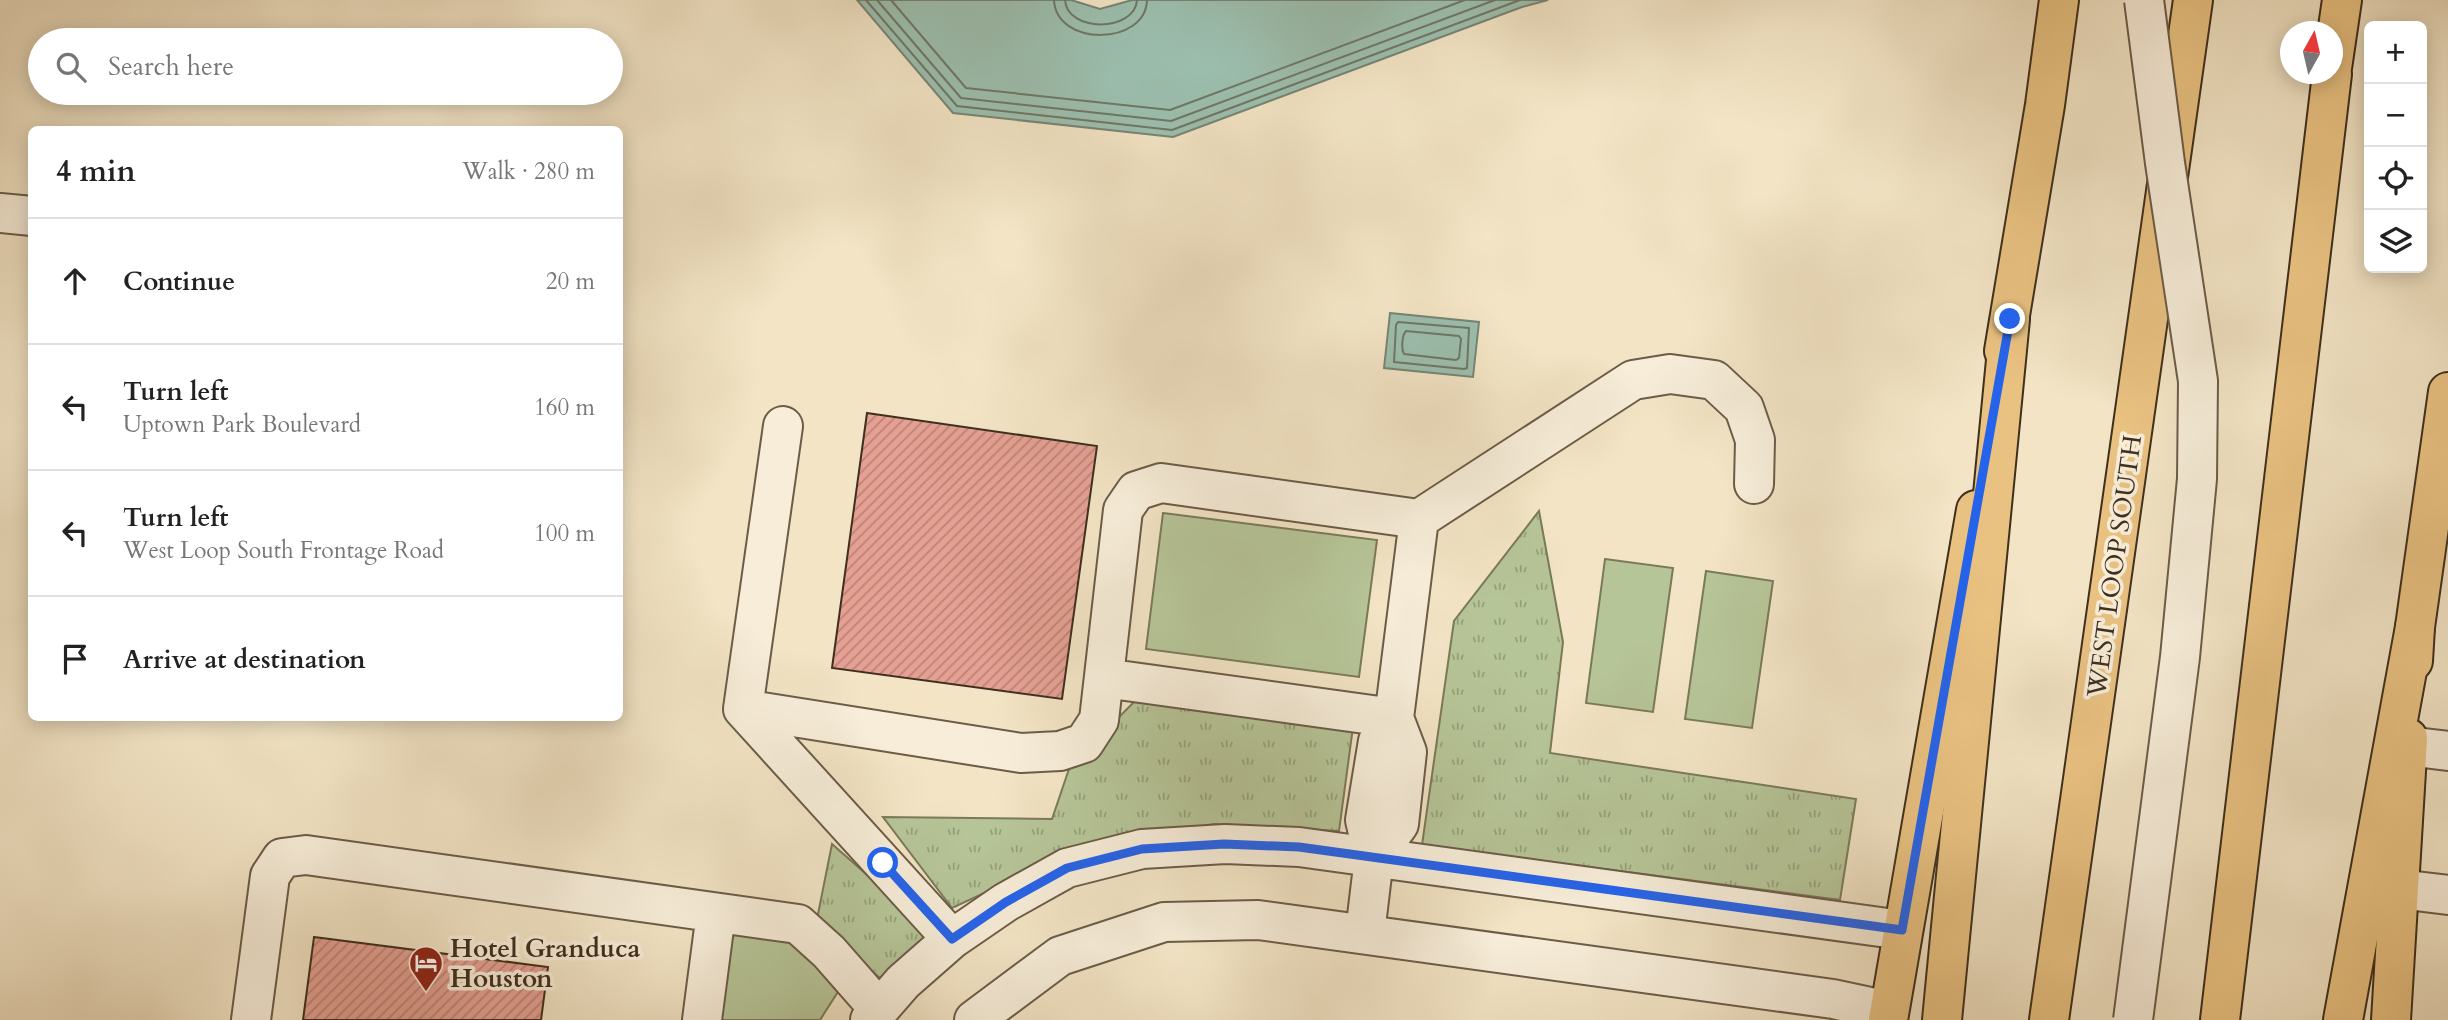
<!DOCTYPE html>
<meta charset="utf-8">
<style>
body{margin:0;font-family:Cardo,serif;background:#f6f6f6;color:#222}
.controls{position:absolute;right:21px;top:21px;display:grid;overflow:hidden;border-radius:10px;box-shadow:0 4px 18px #0003}
.controls button{width:63px;height:63px;display:grid;place-items:center;padding:0;border:0;border-bottom:2px solid #e0e0e0;background:#fff;color:#222;font:35px sans-serif}
.compass{position:absolute;left:2280px;top:21px;width:63px;height:63px;border-radius:50%;background:#fff;box-shadow:0 4px 18px #0003;rotate:8deg}
.stop{position:absolute;width:21px;height:21px;margin:-16px;border:5px solid #2563eb;border-radius:50%;background:#fff}
.stop.end{background:#2563eb;border-color:#fff;box-shadow:0 2px 7px #0008}
.list{margin:0;padding:0;list-style:none}
h2{display:flex;justify-content:space-between;align-items:center;height:91px;margin:0;padding:0 28px;font-size:30px}
h2 small{font-size:23px;font-weight:400;color:#767676}
.list li{display:grid;grid-template-columns:46px 1fr auto;gap:21px;align-items:center;box-sizing:border-box;height:126px;padding:0 28px;border-top:2px solid #e0e0e0}
.list b{display:block;font-size:26px;white-space:nowrap}
.list p{margin:0;font-size:23px;white-space:nowrap;color:#767676}
.list em{font-size:23px;font-style:normal;color:#767676}
.icon{flex:none;width:38px;height:38px;fill:none;stroke:currentColor;stroke-width:2;stroke-linecap:round;stroke-linejoin:round}
.map{position:relative;flex:none;width:2448px;height:1020px;overflow:hidden}
.search{position:absolute;background:#fff;box-shadow:0 4px 18px #0003;left:28px;top:28px;width:595px;height:77px;display:flex;align-items:center;gap:18px;box-sizing:border-box;padding:0 24px;border-radius:38px;color:#767676;font-size:26px}
.panel{position:absolute;background:#fff;box-shadow:0 4px 18px #0003;left:28px;top:126px;width:595px;height:595px;border-radius:10px}
.map>svg:first-child{display:block}
</style>
<div class="map">
<svg width="2448" height="1020" viewBox="0 0 2448 1020">
<defs>
<pattern id="grass-tufts" width="24" height="20" patternUnits="userSpaceOnUse" patternTransform="scale(1.75)"><rect width="24" height="20" fill="#b6c598"/><path d="M3 7l-1-3M5 7V3M7 7l1-3M15 17l-1-3M17 17v-4M19 17l1-3" fill="none" stroke="#95a07b"/></pattern>
<pattern id="building-hatch" width="6" height="6" patternUnits="userSpaceOnUse" patternTransform="scale(1.75)"><rect width="6" height="6" fill="#e5a093"/><path d="M-1 1l2-2M0 6l6-6M5 7l2-2" fill="none" stroke="#bb8377"/></pattern>
</defs>
<rect width="100%" height="100%" fill="#f2e4c5"/>
<filter id="stains"><feTurbulence type="fractalNoise" baseFrequency=".00286" numOctaves="4"/><feColorMatrix values="0 0 0 0 .2 0 0 0 0 .09 0 0 0 0 .02 0 0 0 .5 -.17"/></filter>
<radialGradient id="worn" r=".72"><stop offset=".6" stop-color="#630" stop-opacity="0"/><stop offset="1" stop-color="#630" stop-opacity=".3"/></radialGradient>
<path fill="url(#grass-tufts)" stroke="#7a7a5a" stroke-width="2" d="M1539,511L1563,642L1550,753L1856,799L1840,900L1422,845L1454,621Z
M1135,701L1353,727L1339,831L1215,824L1096,841L952,908L883,817L1052,819L1070,766Z
M832,844L932,932L880,978L816,924Z"/>
<path fill="#b6c598" stroke="#7a7a5a" stroke-width="2" d="M1163,513L1377,540L1359,677L1146,649Z
M1605,559L1673,568L1653,712L1586,703Z
M1706,571L1773,581L1752,728L1685,719Z
M729,931L803,940L841,987L820,1020H718Z"/>
<path fill="#9cbfaf" stroke="#778575" stroke-width="2" d="M857,0H1071L1100,9L1132,0H1548L1522,7L1173,137L953,113Z
M1390,313L1479,322L1473,377L1384,368Z"/>
<g fill="none" stroke-linecap="round" stroke-linejoin="round">
<path stroke="#6e7766" stroke-width="2" d="M866,0L957,106L1172,130L1520,0
M877,0L961,98L1171,121L1495,0
M891,0L966,88L1170,110L1465,0
M1054,0C1056,47 1146,46 1147,0
M1065,0C1067,33 1135,32 1137,0
M1398,322L1469,328L1467,368L1464,369L1394,362L1396,325Z
M1406,331L1459,336L1461,339L1459,358L1456,360L1404,354C1401,349 1402,335 1406,331Z"/>
</g>
<path fill="url(#building-hatch)" stroke="#3f2f1d" stroke-width="2" d="M867,413L1097,446L1062,699L832,668Z
M314,937L548,967L541,1020H303Z"/>
<g fill="none" stroke-linecap="round" stroke-linejoin="round">
<g stroke="#6c5c47" stroke-width="42">
<path id="minor" d="M0,213L32,216
M783,426L743,709L952,939
M1104,678L1394,718
M743,709L1021,753L1060,751L1084,743L1099,720L1123,510L1136,491L1161,483L1419,519L1633,380L1670,374L1714,380L1744,408L1755,440L1754,484
M2407,746L2448,751
M1374,858L1399,824L1407,752L1394,718
M2399,889L2448,895
M1365,933L1374,858L1365,820L1378,741L1394,718L1419,519
M251,1020L270,876L282,858L306,855L798,924L829,952L879,1009
M702,1020L716,913
M870,1020L903,982L952,939L1006,902L1067,868L1142,849L1225,844L1299,847L1902,930
M974,1020L1060,956L1164,922L1258,920L1833,999L1889,1011"/>
</g>
<g stroke="#3f2f1d" stroke-width="42">
<path id="major" d="M2004,351L2045,105L2059,0
M2413,661L2415,627L2448,392
M1888,1020L1976,510
M2391,1020L2408,738"/>
</g>
<g stroke="#3f2f1d" stroke-width="42">
<path id="highway" d="M2332,68L2342,0
M1942,1020L2010,319
M2049,1020L2193,0
M2220,1020L2332,74
M2343,1020L2415,627"/>
</g>
<use href="#minor" stroke="#f7edd9" stroke-width="38"/>
<use href="#major" stroke="#e9c282" stroke-width="38"/>
<use href="#highway" stroke="#e9c282" stroke-width="38"/>
<g stroke="#6c5c47" stroke-width="42" stroke-linecap="butt">
<path id="minor-bridge" d="M2133,1020L2180,657L2197,479L2198,381L2165,163L2144,0"/>
</g>
<use href="#minor-bridge" stroke="#f7edd9" stroke-width="38"/>
</g>
<g fill="none" stroke-linecap="round" stroke-linejoin="round">
<path stroke="#2563eb" stroke-width="9" d="M883,863L952,939L1006,902L1067,868L1142,849L1224,844L1299,847L1902,930L2010,319"/>
</g>
<defs>
<g id="hotel-pin" transform="scale(1.75)"><path d="M0 17L-7.5 6A9.5 9.5 0 1 1 7.5 6Z" fill="#8f2418" stroke="#f7edd9"/><path d="M-6-4.5h1.5V1H6V5H4.5V3h-9V5H-6ZM-4 0a1.8 1.8 0 1 1 3.6 0ZM.5 0V-2.5h3Q6-2.5 6 0Z" fill="#fff"/></g>
</defs>
<g fill-rule="evenodd">
<use href="#hotel-pin" x="426" y="963"/>
</g>
<g text-anchor="middle" stroke-width="7" stroke-linejoin="round" paint-order="stroke">
<g font-size="26" fill="#3f2f1d" stroke="#f7edd9">
<text transform="translate(2114 566) rotate(-82)" y="9">WEST LOOP SOUTH</text>
</g>
<g font-size="26" font-weight="bold" fill="#3f2f1d" stroke="#f7edd9" text-anchor="start">
<text x="450" y="957">Hotel Granduca<tspan x="450" dy="30">Houston</tspan></text>
</g>
</g>
<rect width="100%" height="100%" filter="url(#stains)"/>
<rect width="100%" height="100%" fill="url(#worn)"/>
</svg>
<div class="controls">
<button>+</button>
<button>−</button>
<button><svg class="icon" aria-label="locate" viewBox="0 0 24 24"><circle cx="12" cy="12" r="6"/><path d="M12 2v4M12 18v4M2 12h4M18 12h4"/></svg></button>
<button><svg class="icon" aria-label="layers" viewBox="0 0 24 24"><path d="M12 4l9 5-9 5-9-5zM3 14l9 5 9-5"/></svg></button>
</div>
<svg class="compass" viewBox="-18 -18 36 36"><path d="M0-13l5 13h-10z" fill="#e53935"/><path d="M0 13l5-13h-10z" fill="#767676"/></svg>
<div class="stop" style="left:883px;top:863px"></div>
<div class="stop end" style="left:2010px;top:319px"></div>
<div class="search"><svg class="icon" aria-label="search" viewBox="0 0 24 24"><circle cx="10" cy="10" r="6"/><path d="M15 15l6 6"/></svg>Search here</div>
<section class="panel">
<h2>4 min<small>Walk · 280 m</small></h2>
<ul class="list">
<li><svg class="icon" aria-label="ahead" viewBox="0 0 24 24"><path d="M12 20V5M6 11l6-6 6 6"/></svg><div><b>Continue</b></div><em>20 m</em></li>
<li><svg class="icon" aria-label="left" viewBox="0 0 24 24"><path d="M17 20v-9H6M10 6l-5 5 5 5"/></svg><div><b>Turn left</b><p>Uptown Park Boulevard</p></div><em>160 m</em></li>
<li><svg class="icon" aria-label="left" viewBox="0 0 24 24"><path d="M17 20v-9H6M10 6l-5 5 5 5"/></svg><div><b>Turn left</b><p>West Loop South Frontage Road</p></div><em>100 m</em></li>
<li><svg class="icon" aria-label="arrive" viewBox="0 0 24 24"><path d="M6 21V4h12l-3 4 3 4H6"/></svg><div><b>Arrive at destination</b></div></li>
</ul>
</section>
</div>
